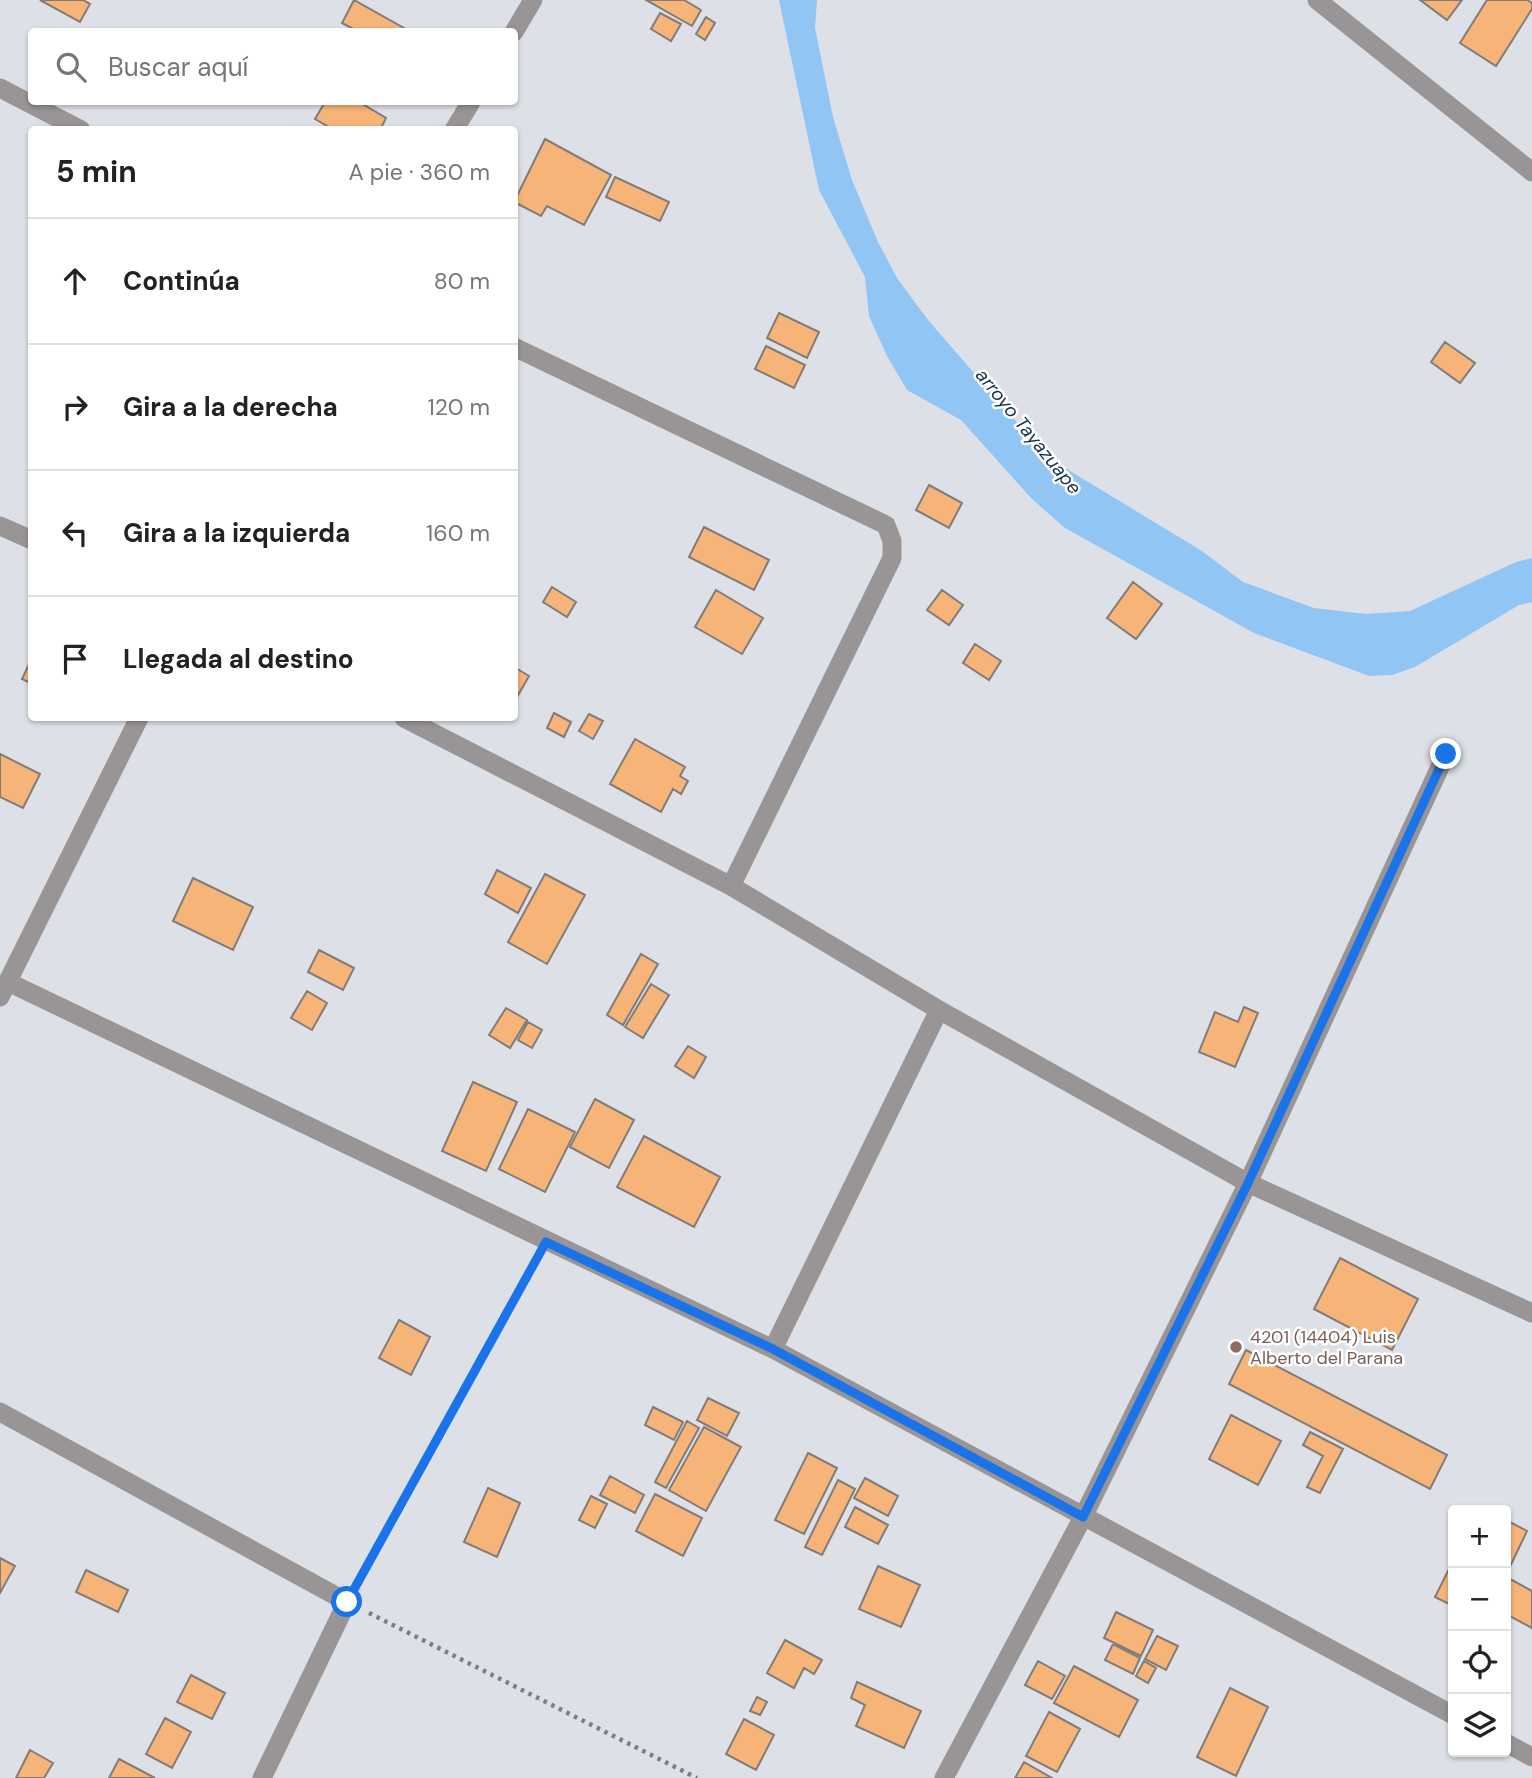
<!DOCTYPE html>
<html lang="es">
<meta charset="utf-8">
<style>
body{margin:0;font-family:"DM Sans",sans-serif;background:#f6f6f6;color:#222}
.controls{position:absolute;right:21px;bottom:21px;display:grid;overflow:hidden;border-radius:7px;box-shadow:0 2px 5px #0004}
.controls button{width:63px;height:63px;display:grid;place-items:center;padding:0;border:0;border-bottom:2px solid #e0e0e0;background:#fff;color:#222;font:35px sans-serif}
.stop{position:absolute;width:21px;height:21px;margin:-16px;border:5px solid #1a73e8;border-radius:50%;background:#fff}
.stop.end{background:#1a73e8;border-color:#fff;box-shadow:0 2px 7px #0008}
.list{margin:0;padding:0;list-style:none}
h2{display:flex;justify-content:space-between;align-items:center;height:91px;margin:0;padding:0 28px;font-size:30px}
h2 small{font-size:23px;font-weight:400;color:#767676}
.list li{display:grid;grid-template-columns:46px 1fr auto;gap:21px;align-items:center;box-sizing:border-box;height:126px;padding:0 28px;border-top:2px solid #e0e0e0}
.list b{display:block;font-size:26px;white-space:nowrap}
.list em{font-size:23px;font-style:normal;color:#767676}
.icon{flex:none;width:38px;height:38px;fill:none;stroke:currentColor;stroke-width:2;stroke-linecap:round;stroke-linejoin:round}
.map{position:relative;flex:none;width:1532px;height:1778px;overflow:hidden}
.search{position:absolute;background:#fff;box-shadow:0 2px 5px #0004;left:28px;top:28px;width:490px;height:77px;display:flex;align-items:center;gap:18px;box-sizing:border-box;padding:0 24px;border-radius:7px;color:#767676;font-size:26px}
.panel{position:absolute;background:#fff;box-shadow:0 2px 5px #0004;left:28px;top:126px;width:490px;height:595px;border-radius:7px}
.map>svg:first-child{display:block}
</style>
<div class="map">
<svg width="1532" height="1778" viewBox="0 0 1532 1778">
<rect width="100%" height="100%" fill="#dee0e7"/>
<path fill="#90c5f4" d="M779,0H817L815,28L833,117L852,180L878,242L897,278L928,320L1039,448L1070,471L1202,551L1243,582L1314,608L1366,614L1410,611L1516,562L1532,558V602L1519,605L1415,667L1392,675L1369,676L1254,633L1065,528L1032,499L961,420L907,390L887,356L869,316L865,277L819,190Z"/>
<path fill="#f7b478" stroke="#827c78" stroke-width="2" d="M40,0H83L90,4L80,22Z
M354,0L411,32H359L342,23Z
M646,0H684L701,10L692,26Z
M1420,0H1462L1447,20Z
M1487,0H1527L1532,3V9L1496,66L1460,43Z
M660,13L681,24L671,41L651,29Z
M706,17L715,23L705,40L696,34Z
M325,102H359L386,118L380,130H334L315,119Z
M545,139L611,175L584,225L547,206L541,216L514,202Z
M615,177L669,202L660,221L606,197Z
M779,313L819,332L807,358L767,338Z
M1445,342L1475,363L1460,383L1431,362Z
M766,346L805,365L794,388L755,369Z
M929,485L962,503L949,528L916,510Z
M704,527L769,560L754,590L689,557Z
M1133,582L1162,604L1136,639L1107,618Z
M552,587L576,602L567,617L543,602Z
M716,590L763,618L742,654L695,627Z
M942,590L963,605L949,625L927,610Z
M975,644L1001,661L989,680L963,663Z
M32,658V684L22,679Z
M514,667L529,676L517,697L514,696Z
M554,713L571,722L564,737L547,728Z
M589,714L603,721L593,739L579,731Z
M635,739L685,767L680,776L688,781L681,794L673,789L661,812L610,784Z
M0,754L40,774L23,808L0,797Z
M497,870L531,888L518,913L485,894Z
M545,874L585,895L547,964L508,942Z
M193,878L253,907L233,950L173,921Z
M319,950L354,968L343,990L308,972Z
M641,954L658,964L623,1025L607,1015Z
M651,984L669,995L643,1038L625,1027Z
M307,991L327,1003L312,1030L291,1018Z
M1244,1007L1258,1013L1235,1067L1199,1052L1215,1012L1238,1022Z
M506,1008L527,1020L510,1048L489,1035Z
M528,1022L542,1030L532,1048L518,1040Z
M688,1046L706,1057L694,1078L675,1066Z
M473,1082L517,1102L486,1171L442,1151Z
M595,1099L634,1120L609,1168L570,1147Z
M528,1109L575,1132L545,1192L499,1169Z
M644,1136L720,1177L694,1227L617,1187Z
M1340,1258L1418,1299L1392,1350L1314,1309Z
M399,1320L430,1337L411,1375L379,1358Z
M1246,1350L1447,1455L1430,1489L1229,1384Z
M708,1398L739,1413L727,1436L697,1420Z
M653,1407L683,1422L674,1440L645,1425Z
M1231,1415L1281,1441L1258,1485L1209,1459Z
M687,1421L699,1428L666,1488L655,1482Z
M704,1427L741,1447L706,1511L669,1490Z
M1310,1432L1343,1449L1320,1493L1307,1487L1323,1456L1303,1445Z
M808,1453L837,1468L804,1534L775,1520Z
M610,1476L644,1495L635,1513L600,1495Z
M865,1478L898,1496L888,1516L854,1498Z
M838,1480L855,1489L822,1555L805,1547Z
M488,1488L520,1503L497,1557L464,1542Z
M655,1494L702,1518L683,1556L636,1531Z
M591,1496L607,1504L595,1528L579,1520Z
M855,1507L888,1525L878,1544L845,1527Z
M1506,1520L1527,1531L1506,1575Z
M0,1558L15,1566L0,1593Z
M1453,1561V1606L1435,1597Z
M878,1566L920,1585L901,1627L859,1609Z
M86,1570L128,1590L118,1612L76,1592Z
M1510,1579L1532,1591V1628L1506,1614V1587Z
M1116,1612L1153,1630L1141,1656L1104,1638Z
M1157,1636L1178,1646L1166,1670L1145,1659Z
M785,1640L822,1660L814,1674L804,1668L794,1688L767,1673Z
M1113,1644L1140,1658L1133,1674L1105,1660Z
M1038,1661L1065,1676L1052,1699L1025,1685Z
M1144,1661L1156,1668L1148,1683L1136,1676Z
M1074,1666L1138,1700L1119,1737L1054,1703Z
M191,1675L225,1693L212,1719L177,1702Z
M857,1682L921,1711L904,1748L856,1726L865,1705L851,1698Z
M1230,1688L1268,1707L1236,1776L1197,1757Z
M757,1697L767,1702L760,1715L750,1711Z
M1049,1712L1080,1729L1057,1772L1026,1756Z
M165,1718L191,1732L172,1768L146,1754Z
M744,1719L774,1735L756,1770L726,1754Z
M30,1750L53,1763L44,1778H16Z
M119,1759L155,1778H109Z
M1024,1762L1052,1778H1015Z"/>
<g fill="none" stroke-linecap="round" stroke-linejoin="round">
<path stroke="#7c7e83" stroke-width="4.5" stroke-dasharray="3.5 5" stroke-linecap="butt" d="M359,1580L534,1263
M369,1613L697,1778"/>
<path stroke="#999596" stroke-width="19" d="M0,88L81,130
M1248,1183L1446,754"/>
<path stroke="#999596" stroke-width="19" d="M1317,0L1532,172
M514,32L533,0
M454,130L471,102
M514,347L886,525L892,541V558L731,886
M0,526L32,540
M404,718L731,886L939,1010L1248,1183L1532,1313
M8,982L773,1349L1453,1715
M0,997L139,718
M773,1349L939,1010
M0,1412L347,1602L262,1778
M1506,1743L1532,1757
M944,1778L1083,1517L1248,1183"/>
</g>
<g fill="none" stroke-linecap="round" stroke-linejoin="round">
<path stroke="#1a73e8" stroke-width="9" d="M347,1602L546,1242L773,1349L1083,1517L1248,1183L1446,754"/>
</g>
<circle fill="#8d6e63" stroke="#fff" stroke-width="2.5" cx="1236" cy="1347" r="7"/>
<g text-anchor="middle" stroke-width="5" stroke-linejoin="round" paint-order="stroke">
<g font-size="18" fill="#785e54" stroke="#fff" text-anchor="start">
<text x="1250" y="1343">4201 (14404) Luis<tspan x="1250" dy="21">Alberto del Parana</tspan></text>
</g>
<g font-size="19" font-style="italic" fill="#123047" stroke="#fff">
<text transform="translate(1029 431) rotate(51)" y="7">arroyo Tayazuape</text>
</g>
</g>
</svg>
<div class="controls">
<button>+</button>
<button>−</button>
<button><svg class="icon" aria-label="locate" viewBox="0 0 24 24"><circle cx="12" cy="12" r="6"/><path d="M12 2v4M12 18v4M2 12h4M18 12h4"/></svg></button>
<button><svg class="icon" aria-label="layers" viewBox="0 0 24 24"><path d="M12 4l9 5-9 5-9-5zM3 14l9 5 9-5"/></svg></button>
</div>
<div class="stop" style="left:347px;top:1602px"></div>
<div class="stop end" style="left:1446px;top:754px"></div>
<div class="search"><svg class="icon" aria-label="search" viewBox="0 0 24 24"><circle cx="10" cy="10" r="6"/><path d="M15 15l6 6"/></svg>Buscar aquí</div>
<section class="panel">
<h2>5 min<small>A pie · 360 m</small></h2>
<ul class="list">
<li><svg class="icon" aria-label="ahead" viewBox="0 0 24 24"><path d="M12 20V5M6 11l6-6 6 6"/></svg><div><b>Continúa</b></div><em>80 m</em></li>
<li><svg class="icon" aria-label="right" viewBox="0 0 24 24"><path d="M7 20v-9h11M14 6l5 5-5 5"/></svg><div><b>Gira a la derecha</b></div><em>120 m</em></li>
<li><svg class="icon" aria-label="left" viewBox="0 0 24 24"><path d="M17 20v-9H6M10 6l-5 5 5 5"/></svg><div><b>Gira a la izquierda</b></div><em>160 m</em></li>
<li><svg class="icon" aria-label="arrive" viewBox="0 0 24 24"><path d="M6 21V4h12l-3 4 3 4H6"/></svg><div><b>Llegada al destino</b></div></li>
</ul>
</section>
</div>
